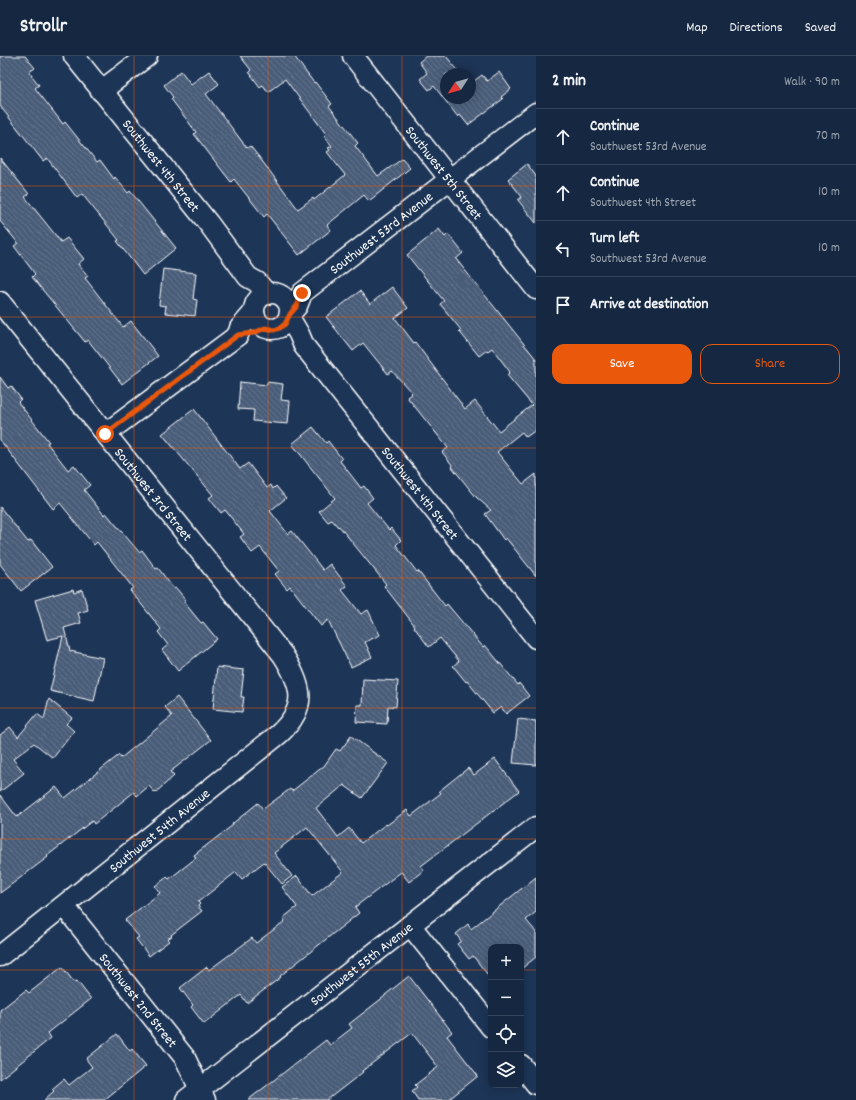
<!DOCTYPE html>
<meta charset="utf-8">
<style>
body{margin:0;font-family:Dekko,sans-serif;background:#23344c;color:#f1f3f6}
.controls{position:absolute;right:12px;bottom:12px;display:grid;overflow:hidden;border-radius:8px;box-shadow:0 2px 10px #0003}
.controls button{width:36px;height:36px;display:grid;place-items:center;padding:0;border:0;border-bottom:1px solid #35445a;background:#162841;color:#f1f3f6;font:20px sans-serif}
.compass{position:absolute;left:440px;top:12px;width:36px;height:36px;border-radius:50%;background:#162841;box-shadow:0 2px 10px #0003;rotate:234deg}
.stop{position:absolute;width:12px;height:12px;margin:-9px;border:3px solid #ea580c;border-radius:50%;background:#fff}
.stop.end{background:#ea580c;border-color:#fff;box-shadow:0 1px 4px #0008}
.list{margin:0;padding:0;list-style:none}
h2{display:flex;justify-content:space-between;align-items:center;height:52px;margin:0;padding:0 16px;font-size:17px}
h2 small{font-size:13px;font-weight:400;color:#9ea6b1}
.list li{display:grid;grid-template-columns:26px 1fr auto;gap:12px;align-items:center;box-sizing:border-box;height:56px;padding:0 16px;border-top:1px solid #35445a}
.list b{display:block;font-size:15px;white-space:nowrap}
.list p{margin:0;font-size:13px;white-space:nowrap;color:#9ea6b1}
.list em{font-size:13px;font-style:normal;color:#9ea6b1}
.actions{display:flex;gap:8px;padding:12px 16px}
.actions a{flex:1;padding:9px 0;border:1px solid #ea580c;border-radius:12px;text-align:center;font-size:14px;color:#ea580c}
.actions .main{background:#ea580c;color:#fff}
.icon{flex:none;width:22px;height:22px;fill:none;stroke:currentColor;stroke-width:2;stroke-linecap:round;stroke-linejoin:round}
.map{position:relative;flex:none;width:536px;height:1044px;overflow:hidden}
header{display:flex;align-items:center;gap:24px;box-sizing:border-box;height:56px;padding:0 20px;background:#162841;border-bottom:1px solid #35445a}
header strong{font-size:19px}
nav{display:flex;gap:22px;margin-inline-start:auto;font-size:14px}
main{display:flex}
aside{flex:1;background:#162841}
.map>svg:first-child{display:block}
</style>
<header>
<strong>Strollr</strong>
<nav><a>Map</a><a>Directions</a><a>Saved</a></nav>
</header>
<main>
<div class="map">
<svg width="536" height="1044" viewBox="0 0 536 1044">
<defs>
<pattern id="building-back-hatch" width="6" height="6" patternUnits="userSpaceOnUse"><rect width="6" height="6" fill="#4a5d79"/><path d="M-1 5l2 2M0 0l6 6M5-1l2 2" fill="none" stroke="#65758d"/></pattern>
</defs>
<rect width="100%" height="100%" fill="#1d3557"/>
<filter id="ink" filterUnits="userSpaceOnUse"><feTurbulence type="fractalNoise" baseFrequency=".025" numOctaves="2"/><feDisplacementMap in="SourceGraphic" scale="8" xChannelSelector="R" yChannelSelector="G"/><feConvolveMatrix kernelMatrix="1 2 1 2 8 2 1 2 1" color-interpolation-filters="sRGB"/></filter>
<g filter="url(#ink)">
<path fill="url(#building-back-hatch)" stroke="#fff" d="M0,0H25L35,12L29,16L39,29L35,32L63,68L65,66L97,106L100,104L114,123L115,121L128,137L130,135L176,192L143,219L117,185L119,184L82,138L77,142L47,102L43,105L0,50Z
M240,0H294L314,27L315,26L332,48L329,50L358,87L355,90L378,120L402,103L410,112L369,145L364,139L327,169L331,174L299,199L267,158L264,161L234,123L231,126L194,78L196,76L171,43L173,41L164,29L181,15L191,28L209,15L219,28L206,38L247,92L250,90L259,101L298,153L313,142L314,144L345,119L327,96L330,94L328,92L332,90L324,80L326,78L285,23L268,36L263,29L260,31L249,16L251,14Z
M426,0H446L461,18H446V42H470V28L482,19L487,25L499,16L511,33L501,41L503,43L468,69L460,59L458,61L434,30L429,34L420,23L427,17L419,6Z
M0,102L29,138L25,141L61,186L67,182L84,203L78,208L88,220L85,222L123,271L131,265L158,300L122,328L88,284L85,286L32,221L35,218L14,190L18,187L0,165Z
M527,108L536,120V167L518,144L522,141L508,123Z
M439,173L445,181L448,178L463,197L456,203L536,303V374L526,381L522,376L497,396L523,428L536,418V520L506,482L504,484L485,458L491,454L476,441L452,411L453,410L442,396L448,392L407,341L412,337L392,315L388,318L363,287L353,295L326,261L360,235L370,248L392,231L408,252L395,262L414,287L415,286L465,353L475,345L499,375L532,349L507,319L510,316L492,292L488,295L487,294L479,300L459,275L461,274L440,248L444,245L407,199Z
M163,213L196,217L193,243L197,244L195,260L165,257L166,250L159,249Z
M0,321L8,332L11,330L21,343L18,346L49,386L47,387L68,414L74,409L90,429L84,434L104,459L106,457L139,496L142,494L156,513L158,512L174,533L176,532L186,544L184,546L201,567L203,566L217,583L178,615L162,594L168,589L158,576L161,573L130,534L133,532L97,486L94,489L60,447L53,453L0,384Z
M240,326L267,329V326L283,328L281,344L290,345L288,368L253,365L254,354L238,353Z
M194,353L240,413L248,407L267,432L271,429L273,433L276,430L286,442L270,455L288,478L292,475L323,514L330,508L347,530L342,534L361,558L368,554L380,579L365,586L372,601L351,611L328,564L321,570L290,530L287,533L275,518L279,515L260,491L252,497L240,481L244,478L225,454L221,457L209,442L213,439L162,378Z
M313,371L326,387L328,385L342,403L340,405L361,432L364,430L373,442L367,447L389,474L391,472L401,484L396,489L417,516L418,515L445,550L447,548L483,591L485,589L518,629L519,627L529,640L506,658L501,651L493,657L467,625L466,626L453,610L459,605L440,582L429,591L414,571L415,570L384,530L386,528L339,470L338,471L332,464L328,466L319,455L335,442L292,388Z
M0,451L28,486L31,484L52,511L21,535L0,508Z
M73,533L74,536L82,533L88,554L78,557L81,567L64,572L70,595L103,602L94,645L50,635L63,580L47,584L35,544Z
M217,611L244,614L241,641H244L242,656L213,653Z
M363,623L398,625L396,651L388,650L387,668L356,666L357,649H362Z
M177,641L211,684L170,716L174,720L155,737L149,730L137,740L134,736L94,768L92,765L47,800L48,801L0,837V739L17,761L56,731L65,742L119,699L121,702L172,660L165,651Z
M49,643L72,662L66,668L74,675L53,702L34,687L13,703L24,717L0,736V679L10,671L18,681L37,658L44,663Z
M518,663L536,665V709L513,707Z
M351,680L388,707L362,742L344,729L316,752L338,781L349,772L361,787L386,768L387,769L407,754L411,760L441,737L439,735L468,712L474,719L495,703L519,735L421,810L424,814L409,826L401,816L355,851L359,857L280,920L281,921L247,947L241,939L204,968L191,951L193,949L180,932L207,911L209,914L252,882L256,887L285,865L283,862L297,851L282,831L297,820L312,840L343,816L307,771L274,797L292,820L282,828L264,806L242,823L236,816L198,846L200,848L198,850L202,855L171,879L172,880L167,883L169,885L149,900L136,883L139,881L125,864L160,837L155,830L167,821L169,823L196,802L194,799L233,769L232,768L258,747L263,753L290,733L292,735L324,710L336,693L340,695Z
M536,821V856L526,864L536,876V901L521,913V891H491V923L473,900L469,903L457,888L461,885L456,878L468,868L471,873Z
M62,911L74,926L77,925L91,943L48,977L51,982L0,1023V954L26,934L29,937Z
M409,920L452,976L447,980L478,1020L448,1044H418L412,1035L417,1031L415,1029L438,1011L412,977L362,1015L363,1016L327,1044H248L326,984L330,989L352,972L349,968L385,940V939Z
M117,978L130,995L132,993L146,1010L104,1044H44L54,1035L52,1033L64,1023L69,1029L92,1011L86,1003Z"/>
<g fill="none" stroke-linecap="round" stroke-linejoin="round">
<g stroke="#fff" stroke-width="23">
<g id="minor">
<path id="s1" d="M74,0L209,168L248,221L257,226L267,238"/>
<path id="s2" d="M353,0L536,233"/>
<path d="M101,35L147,0"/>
<circle cx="272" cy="255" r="18"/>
<path id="s3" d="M0,246L283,599C303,631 308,651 279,678L0,900"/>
<path id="s4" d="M290,258L297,250L302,237L536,57"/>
<path id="s5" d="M289,261L299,278L304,290L536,582"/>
<path d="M105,378L238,279L240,272L254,256"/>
<path id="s6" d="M64,850L185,1002L205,1044"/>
<path d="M410,869L491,971"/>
<path d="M521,1009L536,1028"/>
<path id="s7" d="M186,1044L536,771"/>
</g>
</g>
<use href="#minor" stroke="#1d3557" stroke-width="20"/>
</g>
</g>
<g fill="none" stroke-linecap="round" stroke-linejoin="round" filter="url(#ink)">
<path stroke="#ea580c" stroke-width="5" d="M105,378L238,279L254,277L265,272L274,274L280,272L285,268L290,258L297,250L302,237"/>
</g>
<path fill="none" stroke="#e8590c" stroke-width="1" stroke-opacity="0.55" d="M134,0V1044M268,0V1044M402,0V1044M0,130H536M0,261H536M0,392H536M0,522H536M0,652H536M0,783H536M0,914H491M521,914H536"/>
<g text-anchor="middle" stroke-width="3" stroke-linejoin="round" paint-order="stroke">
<g font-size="14" fill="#fff" stroke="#1d3557">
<text dy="5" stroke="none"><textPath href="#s1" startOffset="140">Southwest 4th Street</textPath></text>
<text dy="5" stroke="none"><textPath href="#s2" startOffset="148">Southwest 5th Street</textPath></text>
<text dy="5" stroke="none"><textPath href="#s4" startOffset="124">Southwest 53rd Avenue</textPath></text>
<text dy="5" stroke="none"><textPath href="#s5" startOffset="220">Southwest 4th Street</textPath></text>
<text dy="5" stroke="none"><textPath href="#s3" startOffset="246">Southwest 3rd Street</textPath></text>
<text transform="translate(159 774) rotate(-39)" y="5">Southwest 54th Avenue</text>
<text dy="5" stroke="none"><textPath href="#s7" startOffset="222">Southwest 55th Avenue</textPath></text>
<text dy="5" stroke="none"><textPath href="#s6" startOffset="120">Southwest 2nd Street</textPath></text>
</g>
</g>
</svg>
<div class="controls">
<button>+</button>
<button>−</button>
<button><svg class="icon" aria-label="locate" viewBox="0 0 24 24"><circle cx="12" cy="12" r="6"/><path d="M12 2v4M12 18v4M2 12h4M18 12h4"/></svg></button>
<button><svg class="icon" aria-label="layers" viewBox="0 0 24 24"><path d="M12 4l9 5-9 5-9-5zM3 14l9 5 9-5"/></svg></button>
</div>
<svg class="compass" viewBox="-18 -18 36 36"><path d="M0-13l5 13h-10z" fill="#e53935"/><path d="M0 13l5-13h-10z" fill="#9ea6b1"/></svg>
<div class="stop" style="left:105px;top:378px"></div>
<div class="stop end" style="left:302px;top:237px"></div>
</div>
<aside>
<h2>2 min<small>Walk · 90 m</small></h2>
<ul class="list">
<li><svg class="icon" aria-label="ahead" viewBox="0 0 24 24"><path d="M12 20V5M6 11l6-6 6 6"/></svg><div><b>Continue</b><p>Southwest 53rd Avenue</p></div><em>70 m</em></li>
<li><svg class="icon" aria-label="ahead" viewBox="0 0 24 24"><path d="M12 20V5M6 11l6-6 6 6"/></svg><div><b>Continue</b><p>Southwest 4th Street</p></div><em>10 m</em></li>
<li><svg class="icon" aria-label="left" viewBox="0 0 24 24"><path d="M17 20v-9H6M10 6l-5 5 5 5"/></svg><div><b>Turn left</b><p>Southwest 53rd Avenue</p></div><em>10 m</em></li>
<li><svg class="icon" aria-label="arrive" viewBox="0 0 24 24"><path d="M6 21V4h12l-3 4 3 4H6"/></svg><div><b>Arrive at destination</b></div></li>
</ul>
<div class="actions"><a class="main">Save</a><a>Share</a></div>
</aside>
</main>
